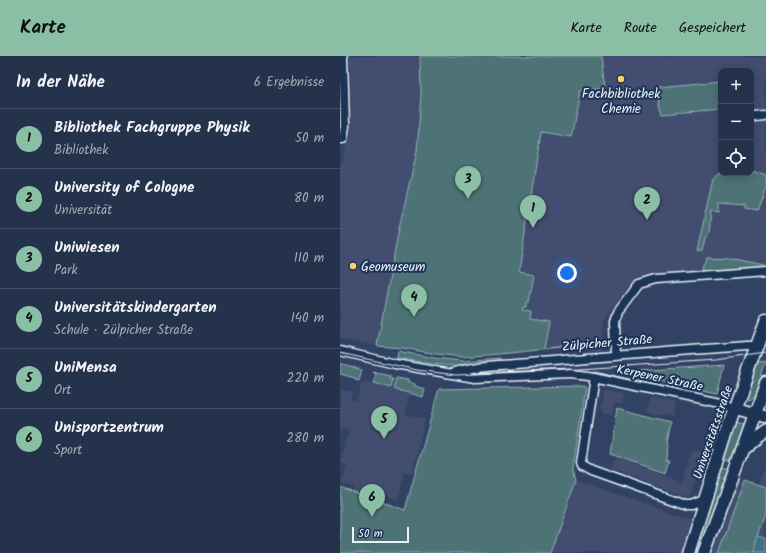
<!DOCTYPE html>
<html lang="de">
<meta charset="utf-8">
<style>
body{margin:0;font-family:Kalam,sans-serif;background:#2d3a52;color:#f1f3f6}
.controls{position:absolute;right:12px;top:12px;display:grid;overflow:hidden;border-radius:8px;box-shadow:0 2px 10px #0003}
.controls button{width:36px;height:36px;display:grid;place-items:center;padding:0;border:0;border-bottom:1px solid #424d63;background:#25324b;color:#f1f3f6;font:20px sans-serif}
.scale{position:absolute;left:12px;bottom:10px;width:57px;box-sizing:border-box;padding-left:4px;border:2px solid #e8f1f8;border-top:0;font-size:11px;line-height:14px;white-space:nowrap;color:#e8f1f8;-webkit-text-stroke:3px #1d3557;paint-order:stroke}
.you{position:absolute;left:227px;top:217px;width:14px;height:14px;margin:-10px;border:3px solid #fff;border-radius:50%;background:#1a73e8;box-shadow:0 0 0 6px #1a73e833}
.badge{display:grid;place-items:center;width:26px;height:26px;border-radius:50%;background:#8abfa5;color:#111;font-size:13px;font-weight:700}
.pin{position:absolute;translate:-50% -33px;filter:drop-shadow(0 1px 2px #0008)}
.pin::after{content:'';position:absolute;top:21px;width:14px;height:12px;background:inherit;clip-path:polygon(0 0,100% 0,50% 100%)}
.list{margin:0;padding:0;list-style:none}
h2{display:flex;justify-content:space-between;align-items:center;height:52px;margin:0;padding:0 16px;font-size:17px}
h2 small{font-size:13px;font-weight:400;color:#a3aab5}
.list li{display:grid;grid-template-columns:26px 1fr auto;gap:12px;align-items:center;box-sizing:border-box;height:60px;padding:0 16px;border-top:1px solid #424d63}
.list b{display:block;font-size:15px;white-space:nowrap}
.list p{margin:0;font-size:13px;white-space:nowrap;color:#a3aab5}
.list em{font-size:13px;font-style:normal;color:#a3aab5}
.icon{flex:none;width:22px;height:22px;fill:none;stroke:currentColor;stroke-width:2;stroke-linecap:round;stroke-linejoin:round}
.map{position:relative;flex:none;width:426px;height:497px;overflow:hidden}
header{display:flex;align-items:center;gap:24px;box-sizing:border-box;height:56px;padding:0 20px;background:#8abfa5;color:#111}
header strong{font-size:19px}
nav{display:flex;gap:22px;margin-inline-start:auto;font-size:14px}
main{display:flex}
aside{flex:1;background:#25324b}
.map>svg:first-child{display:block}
</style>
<header>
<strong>Karte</strong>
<nav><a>Karte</a><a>Route</a><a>Gespeichert</a></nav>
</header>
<main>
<aside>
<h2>In der Nähe<small>6 Ergebnisse</small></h2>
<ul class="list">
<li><span class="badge">1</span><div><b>Bibliothek Fachgruppe Physik</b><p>Bibliothek</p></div><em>50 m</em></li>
<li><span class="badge">2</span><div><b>University of Cologne</b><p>Universität</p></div><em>80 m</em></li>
<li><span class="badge">3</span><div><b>Uniwiesen</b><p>Park</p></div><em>110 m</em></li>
<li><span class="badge">4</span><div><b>Universitätskindergarten</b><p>Schule · Zülpicher Straße</p></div><em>140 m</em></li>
<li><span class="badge">5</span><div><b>UniMensa</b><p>Ort</p></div><em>220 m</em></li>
<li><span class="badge">6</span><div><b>Unisportzentrum</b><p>Sport</p></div><em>280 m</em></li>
</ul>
</aside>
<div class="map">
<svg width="426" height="497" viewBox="0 0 426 497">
<rect width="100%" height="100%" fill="#314264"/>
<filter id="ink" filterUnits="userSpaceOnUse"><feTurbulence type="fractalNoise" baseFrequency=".025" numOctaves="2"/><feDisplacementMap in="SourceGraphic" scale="8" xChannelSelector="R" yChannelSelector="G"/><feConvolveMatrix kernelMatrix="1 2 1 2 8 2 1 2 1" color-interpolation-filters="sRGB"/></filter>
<g filter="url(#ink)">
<path fill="#424e70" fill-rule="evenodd" d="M10,0H80L81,38L77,95L59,172L37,290L0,283V110L11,75Z
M261,0H426V211L312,220L289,230L264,264L262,296L229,291L204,293L190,263L182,254L186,245L189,246L179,216L201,76L231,81L240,35L265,32ZM381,15H411V117H381Z
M22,325L70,338L65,358L85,363L72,418L65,416L58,443L24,434L22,437L14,435V431L2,428L7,409L0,407L9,374L2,373L1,377H0V333L13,336L10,343L17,345Z
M263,334L284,337L282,348L274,345L272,359L260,357L261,352L259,351L260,347H262Z
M310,342L335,348L332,361L325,358L324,360L313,358V356H307Z
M352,393L365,397L349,442L270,414L275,402L281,405L282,403L293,407V408L306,413L307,412L317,416V417L335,423L338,426L341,427L345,418L342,416L343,414H345L348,405H346Z
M426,407V497H210L236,424L366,468L384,417L418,430Z"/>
<path fill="#4d7376" stroke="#9ab2b7" d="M80,0H261L265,32L240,35L231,81L201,76L179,216L194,219L189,246H186V251H183L182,254L191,255L190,263L209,266L204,293L229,291L159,298L122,301L96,298L62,292L37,290L59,172L77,95L81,38Z
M381,25V53L323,58L320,49L318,31Z
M411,114L426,119V130L417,155L404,153V150L379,148V157L371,156L369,177L365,182L362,195H357L373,123L381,117H411Z
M367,201L389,202L423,209L421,211L360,215Z
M58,295L94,302L123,305L160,302L161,307L125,311L93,308L57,302Z
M0,307L22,314L19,325L15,324V322L0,318Z
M426,307L415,338L409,343L403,342L416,308Z
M384,309L377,338L282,317L281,316Z
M33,316L51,320L50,323H53L51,332L34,327L36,318Z
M56,322L68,324L67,326L75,328V330L85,333L83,341L54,333Z
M243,330L245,332L233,412L236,424L210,497H0V431L65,454L99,333Z
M277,352L330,366L326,387H327L326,404H329L325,417L270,398Z
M395,366L404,368L391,406L384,400Z
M380,410L389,413L359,497H352Z
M405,424L426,431V459L415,490L426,497H379Z"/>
<path fill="#426f87" stroke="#84a3b4" d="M418,481L426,483V497H414L415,490Z"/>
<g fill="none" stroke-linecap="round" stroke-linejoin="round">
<g stroke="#e8f1f8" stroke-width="11">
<path id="street" d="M417,60L426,59
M0,83H3L5,70L3,0
M0,295L55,308L135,322L230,318L248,320L376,347L394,352
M276,299L275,265L278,256L299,228L316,223L426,215
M112,317C140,308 170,309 200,306C269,300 338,295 407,290H417
M254,321L241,407L242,410L251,415L346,449H351L364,444"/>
</g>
<g stroke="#e8f1f8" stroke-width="14">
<path id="secondary" d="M394,352L426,361
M402,394L419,380L426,375"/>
</g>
<g stroke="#e8f1f8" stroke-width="15">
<path id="primary" d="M348,497L391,362L426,265
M364,497L396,411L426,327"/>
</g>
<use href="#street" stroke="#1d3557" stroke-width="8"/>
<use href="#secondary" stroke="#1d3557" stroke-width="11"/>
<use href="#primary" stroke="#1d3557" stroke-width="12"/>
<path stroke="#e8f1f8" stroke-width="1" d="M0,297L77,314L116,319L224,314L376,304L426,297
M254,315L348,337"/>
</g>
</g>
<g fill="#ffd166" stroke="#1d3557" stroke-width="1.5">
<circle cx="281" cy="23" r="4"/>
<circle cx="13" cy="210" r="4"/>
</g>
<g text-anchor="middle" stroke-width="4" stroke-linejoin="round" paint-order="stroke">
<g font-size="13" fill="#e8f1f8" stroke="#1d3557">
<text x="281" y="42">Fachbibliothek<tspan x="281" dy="15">Chemie</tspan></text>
<text x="21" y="215" text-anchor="start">Geomuseum</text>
</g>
<g font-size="13" fill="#e8f1f8" stroke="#1d3557">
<text transform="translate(267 286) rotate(-5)" y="5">Zülpicher Straße</text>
<text transform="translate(320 321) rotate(12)" y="5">Kerpener Straße</text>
<text transform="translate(372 376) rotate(-71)" y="5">Universitätsstraße</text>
</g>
</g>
</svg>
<div class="controls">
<button>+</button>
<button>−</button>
<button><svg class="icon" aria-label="locate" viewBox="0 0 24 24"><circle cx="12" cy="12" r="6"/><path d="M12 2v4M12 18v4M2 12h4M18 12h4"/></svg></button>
</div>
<div class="scale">50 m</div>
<div class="you"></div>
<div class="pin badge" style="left:193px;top:172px">1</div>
<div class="pin badge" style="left:307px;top:164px">2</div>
<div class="pin badge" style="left:128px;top:143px">3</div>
<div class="pin badge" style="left:74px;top:261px">4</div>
<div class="pin badge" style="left:44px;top:383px">5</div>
<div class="pin badge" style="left:32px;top:461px">6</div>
</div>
</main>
